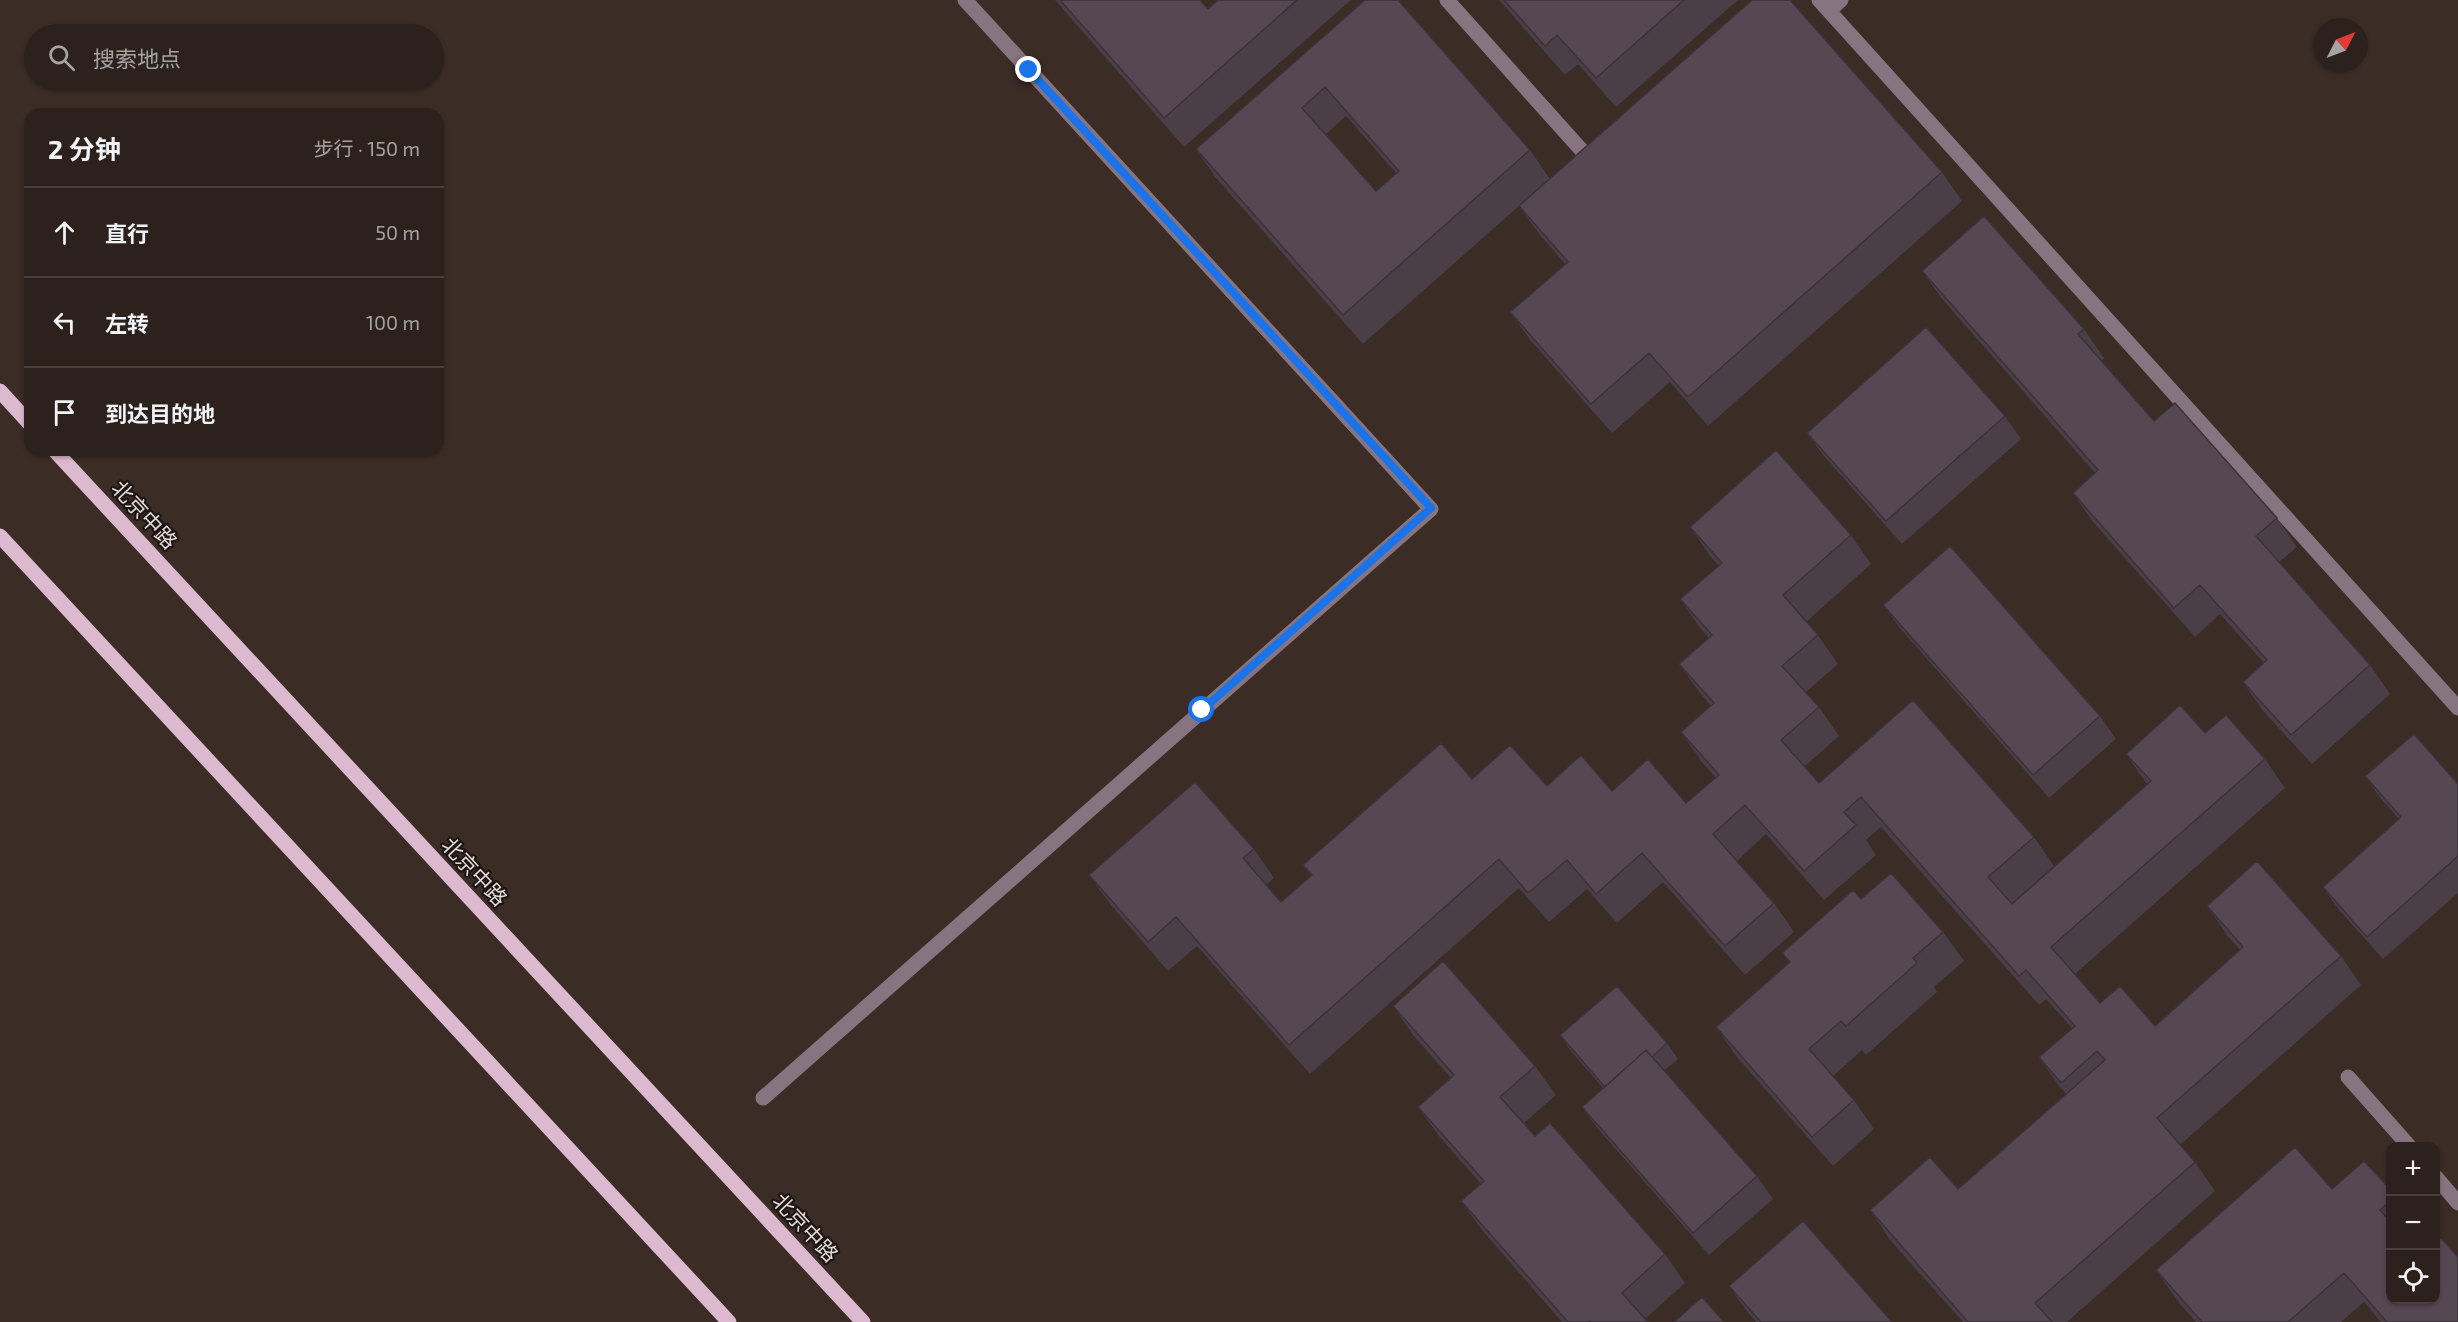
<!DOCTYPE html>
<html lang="zh">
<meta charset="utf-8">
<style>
body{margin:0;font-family:"Exo 2","Noto Sans SC",sans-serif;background:#382e29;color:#f1f3f6}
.controls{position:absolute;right:18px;bottom:18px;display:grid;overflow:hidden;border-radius:12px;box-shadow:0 2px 4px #0004}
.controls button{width:54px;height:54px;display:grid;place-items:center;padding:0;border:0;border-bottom:2px solid #483e3b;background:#2c211c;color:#f1f3f6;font:30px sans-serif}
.compass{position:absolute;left:2314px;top:18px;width:54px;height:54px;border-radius:50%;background:#2c211c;box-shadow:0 2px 4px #0004;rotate:48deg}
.stop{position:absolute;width:18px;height:18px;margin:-14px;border:4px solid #1a73e8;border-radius:50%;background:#fff}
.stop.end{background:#1a73e8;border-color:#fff;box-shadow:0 2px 6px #0008}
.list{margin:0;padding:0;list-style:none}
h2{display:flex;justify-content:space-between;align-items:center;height:78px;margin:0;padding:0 24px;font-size:26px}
h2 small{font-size:20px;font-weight:400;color:#a6a3a3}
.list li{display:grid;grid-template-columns:39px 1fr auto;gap:18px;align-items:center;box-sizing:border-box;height:90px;padding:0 24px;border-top:2px solid #483e3b}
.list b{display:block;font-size:22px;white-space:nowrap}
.list em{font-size:20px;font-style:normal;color:#a6a3a3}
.icon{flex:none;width:33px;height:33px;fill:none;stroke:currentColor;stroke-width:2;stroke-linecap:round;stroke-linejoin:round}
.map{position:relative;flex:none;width:2458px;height:1322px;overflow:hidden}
.search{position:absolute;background:#2c211c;box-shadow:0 2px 4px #0004;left:24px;top:24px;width:420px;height:66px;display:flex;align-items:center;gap:15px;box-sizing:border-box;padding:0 21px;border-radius:33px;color:#a6a3a3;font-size:22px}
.panel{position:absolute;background:#2c211c;box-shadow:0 2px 4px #0004;left:24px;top:108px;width:420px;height:348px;border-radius:18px}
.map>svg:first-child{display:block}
</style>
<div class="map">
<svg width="2458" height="1322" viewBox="0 0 2458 1322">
<rect width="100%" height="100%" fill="#3b2c26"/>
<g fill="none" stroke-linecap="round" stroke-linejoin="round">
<path stroke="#867580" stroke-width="15" d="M1447,0L1585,154
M1819,0L1829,11L1841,0
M1829,11L2458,708
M2348,1077L2409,1146
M763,1098L1431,509L965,0
M2436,1177L2458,1203"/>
<path stroke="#ddb9d0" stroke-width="15" d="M0,391L30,424
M54,450L863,1322
M0,536L729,1322"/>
</g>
<path fill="#4a3e47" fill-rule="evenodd" d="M1055,0H1200L1208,9L1218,0H1351L1184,147Z
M1365,0L1530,150L1550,179L1942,172L1962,201L1708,426L1670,382L1612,433L1531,341L1510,312L1565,264L1540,235L1519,206L1363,344L1216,178L1196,149ZM1346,116L1396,173L1376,191L1326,134Z
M1499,0H1738L1616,107L1578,64L1565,75Z
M1922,271L2084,329L2104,358L2101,361L2154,421L2277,518L2297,547L2279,562L2370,665L2390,694L2312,764L2263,711L2243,682L2264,663L2220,614L2195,637L2093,522L2073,493L2095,473L1943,300Z
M2005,416L2021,439L1902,544L1823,455L1807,433Z
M1690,527L1851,535L1871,564L1806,622L1818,635L1838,664L1806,692L1819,707L1839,736L1804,767L1819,783L2034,837L2054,866L2012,903V904L2147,784L2126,754L2205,733L2265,759L2285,788L2075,974L2100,1003L2155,1026L2240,950L2227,935L2207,906L2341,956L2361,985L2180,1145L2195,1162L2215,1191L2067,1322H1963L1890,1240L1870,1210L1958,1189L2066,1094L2059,1086L2039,1057L2072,1028L2046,999L2039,1005L1881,827L1866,840L1876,855L1824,900L1766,834L1737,861L1774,903L1794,932L1745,975L1663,882L1617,923L1587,889L1549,922L1519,888L1310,1074L1197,946L1168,971L1110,904L1089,875L1254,849L1274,878L1266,885L1281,902L1311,876L1303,865L1472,779L1547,786L1612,791L1686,803L1716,778L1701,761L1681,732L1711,706L1700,693L1679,664L1709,638L1700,628L1680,599L1719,566L1710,556Z
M1883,605L2100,716L2116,739L2049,798L1899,627Z
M2365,776L2458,784V893L2383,959L2339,910L2323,887L2399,819L2381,799Z
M1861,899L1943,932L1964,961L1934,987L1937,992L1866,1055L1862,1050L1833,1076L1854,1100L1874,1129L1833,1166L1736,1056L1716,1027L1789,963L1782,953Z
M1393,1006L1535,1066L1556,1095L1524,1123L1535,1136L1665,1254L1685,1283L1645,1319L1648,1322H1562L1482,1230L1461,1201L1481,1184L1439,1136L1418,1107L1451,1078L1413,1035Z
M1560,1035L1667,1043L1678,1059L1664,1071L1757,1176L1773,1199L1709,1255L1598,1129L1582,1107L1603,1088L1571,1051Z
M2332,1189L2391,1190V1299L2458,1322H2381L2364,1302L2341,1322H2196L2176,1299L2156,1270Z
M1729,1286L1892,1322H1756L1745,1309Z"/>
<path fill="#564853" stroke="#3c323a" stroke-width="1.5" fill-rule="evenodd" d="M1060,0H1200L1208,9L1218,0H1297L1164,118Z
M1365,0H1398L1530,150L1343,315L1196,149ZM1325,87L1399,171L1376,191L1302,108Z
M1504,0H1684L1596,78L1557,35L1545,46Z
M1752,0H1790L1942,172L1688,397L1649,353L1591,404L1510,312L1568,262L1519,206Z
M1984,216L2084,329L2078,334L2154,421L2175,403L2277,518L2256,536L2370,665L2291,735L2243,682L2267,660L2200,585L2174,608L2073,493L2098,470L1922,271Z
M1926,327L2005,416L1886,521L1807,433Z
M1776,450L1851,535L1783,595L1818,635L1782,666L1819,707L1781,740L1819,783L1913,700L2034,837L1988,877L2012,904L2151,781L2126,754L2180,705L2205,733L2226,715L2265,759L2051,947L2100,1003L2120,986L2155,1026L2243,947L2207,906L2257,861L2341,956L2157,1118L2195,1162L2035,1303L2052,1322H1968L1870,1210L1930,1157L1958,1189L2105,1060L2097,1051L2061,1083L2039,1057L2075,1026L2026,970L2019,976L1861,797L1844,812L1856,825L1804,871L1745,805L1713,834L1774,903L1725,946L1642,853L1596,894L1567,860L1528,893L1499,859L1289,1045L1176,917L1148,942L1089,875L1195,782L1254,849L1243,858L1281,902L1312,875L1303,865L1441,743L1472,779L1510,745L1547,786L1581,755L1612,791L1648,759L1686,803L1719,775L1681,732L1714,703L1679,664L1712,635L1680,599L1722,563L1690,527Z
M1950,546L2100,716L2033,775L1883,605Z
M2414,734L2458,784V856L2367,937L2323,887L2401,817L2365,776Z
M1891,873L1943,932L1913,958L1917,963L1846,1026L1841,1021L1809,1049L1854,1100L1812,1137L1716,1027L1790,962L1782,953L1853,890L1861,899Z
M1443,961L1535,1066L1500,1097L1535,1136L1550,1123L1665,1254L1622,1293L1648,1322H1591L1590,1321L1588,1322H1568L1461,1201L1484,1181L1418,1107L1454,1075L1393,1006Z
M1617,986L1667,1043L1652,1057L1646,1050L1605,1087L1560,1035Z
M1646,1050L1757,1176L1693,1233L1582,1107Z
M2295,1147L2332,1189L2364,1161L2391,1190V1200L2380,1210L2391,1222V1299H2436V1241L2440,1237L2458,1257V1322H2387L2344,1273L2288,1322H2202L2156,1270Z
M1803,1221L1892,1322H1761L1729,1286Z
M1702,1297L1724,1322H1674Z"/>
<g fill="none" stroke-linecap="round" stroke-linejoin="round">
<path stroke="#1a73e8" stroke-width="8" d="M1029,70L1431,508L1202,710"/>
</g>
<g text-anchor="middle" stroke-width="4.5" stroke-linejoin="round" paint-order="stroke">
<g font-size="21" fill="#e5dbd7" stroke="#1d1614">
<text transform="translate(144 515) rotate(47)" y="7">北京中路</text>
<text transform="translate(474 872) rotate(47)" y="7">北京中路</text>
<text transform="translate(805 1228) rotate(47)" y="7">北京中路</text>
</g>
</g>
</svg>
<div class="controls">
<button>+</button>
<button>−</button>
<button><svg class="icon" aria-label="locate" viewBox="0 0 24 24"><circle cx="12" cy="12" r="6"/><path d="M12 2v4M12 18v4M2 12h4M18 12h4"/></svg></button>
</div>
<svg class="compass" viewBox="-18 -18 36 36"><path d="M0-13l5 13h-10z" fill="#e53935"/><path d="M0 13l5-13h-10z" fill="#a6a3a3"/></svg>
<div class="stop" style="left:1202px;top:710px"></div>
<div class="stop end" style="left:1029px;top:70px"></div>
<div class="search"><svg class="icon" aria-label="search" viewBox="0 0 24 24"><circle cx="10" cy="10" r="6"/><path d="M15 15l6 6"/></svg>搜索地点</div>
<section class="panel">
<h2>2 分钟<small>步行 · 150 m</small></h2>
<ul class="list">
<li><svg class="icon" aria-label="ahead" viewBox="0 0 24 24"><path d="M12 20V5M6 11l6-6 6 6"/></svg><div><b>直行</b></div><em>50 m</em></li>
<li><svg class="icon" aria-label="left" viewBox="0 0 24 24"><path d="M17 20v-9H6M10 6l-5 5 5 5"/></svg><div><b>左转</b></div><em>100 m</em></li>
<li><svg class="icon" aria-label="arrive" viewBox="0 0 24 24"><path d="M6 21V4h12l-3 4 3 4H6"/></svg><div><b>到达目的地</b></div></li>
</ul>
</section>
</div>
